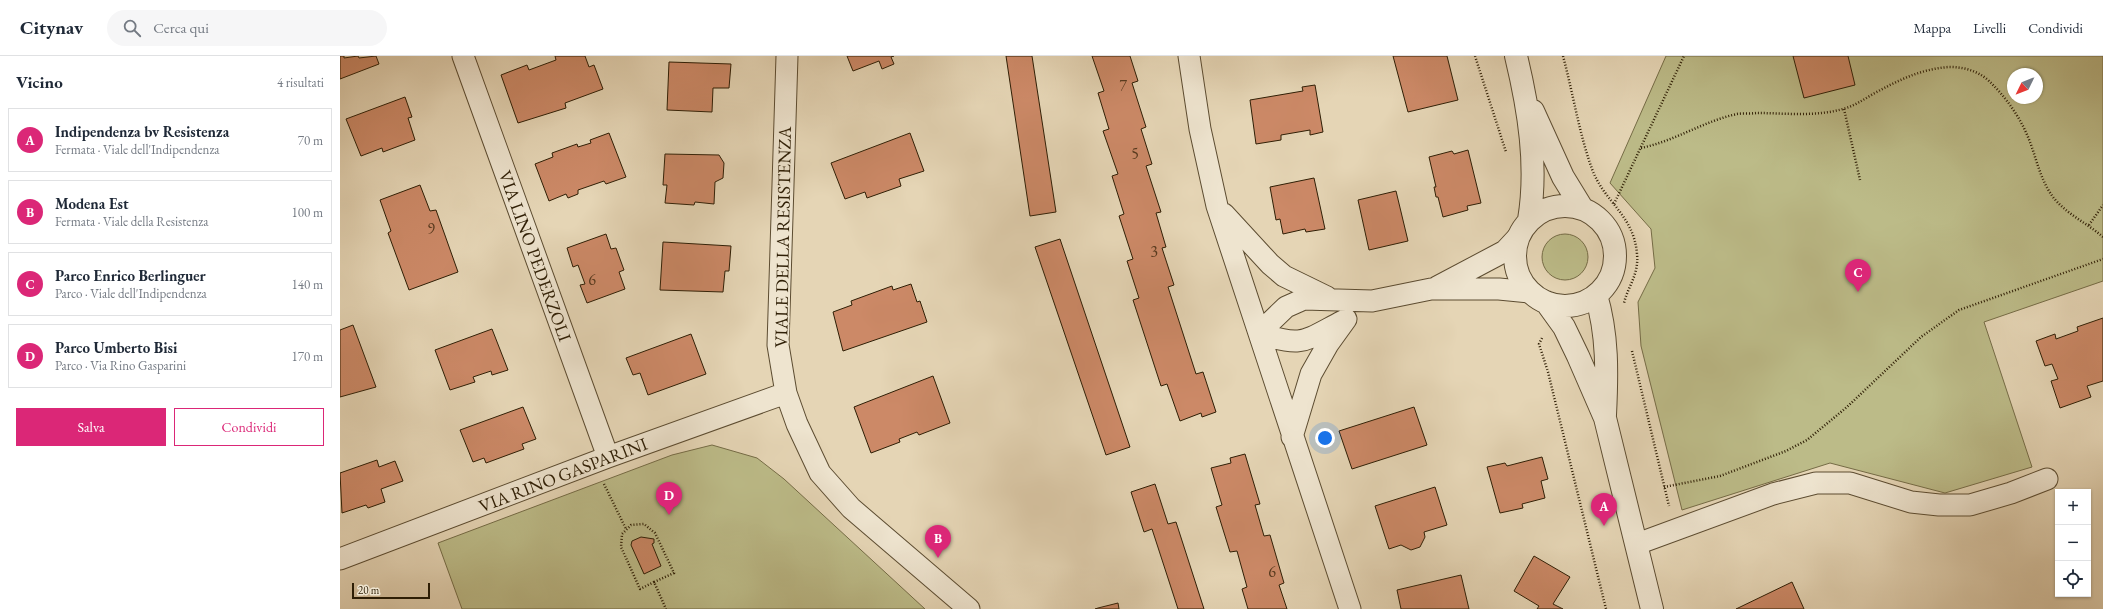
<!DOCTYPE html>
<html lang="it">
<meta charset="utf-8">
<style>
body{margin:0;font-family:"EB Garamond",serif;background:#f6f6f7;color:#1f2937}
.controls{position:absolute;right:12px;bottom:12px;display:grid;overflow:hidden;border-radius:0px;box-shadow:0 1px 3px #0004}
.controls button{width:36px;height:36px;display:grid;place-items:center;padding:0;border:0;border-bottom:1px solid #e0e1e3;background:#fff;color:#1f2937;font:20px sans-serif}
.compass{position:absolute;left:1667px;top:12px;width:36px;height:36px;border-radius:50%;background:#fff;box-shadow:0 1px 3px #0004;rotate:227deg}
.scale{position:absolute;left:12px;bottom:10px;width:78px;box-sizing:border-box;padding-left:4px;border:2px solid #2e1e05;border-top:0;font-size:11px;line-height:14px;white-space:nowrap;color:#2e1e05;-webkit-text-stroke:3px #eee4cf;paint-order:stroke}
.you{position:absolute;left:985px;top:382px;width:14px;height:14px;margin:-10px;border:3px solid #fff;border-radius:50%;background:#1a73e8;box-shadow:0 0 0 6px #1a73e833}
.badge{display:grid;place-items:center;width:26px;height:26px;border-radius:50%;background:#db2777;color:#fff;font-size:13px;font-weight:700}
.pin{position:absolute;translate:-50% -33px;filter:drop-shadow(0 1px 2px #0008)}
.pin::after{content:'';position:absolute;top:21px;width:14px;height:12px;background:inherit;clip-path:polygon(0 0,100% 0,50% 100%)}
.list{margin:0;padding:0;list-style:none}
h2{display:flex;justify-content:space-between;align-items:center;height:52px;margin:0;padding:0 16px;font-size:17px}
h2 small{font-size:13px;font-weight:400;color:#747a83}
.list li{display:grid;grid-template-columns:26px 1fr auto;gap:12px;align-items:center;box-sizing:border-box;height:64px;margin:0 8px 8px;padding:0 8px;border:1px solid #e0e1e3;border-radius:0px}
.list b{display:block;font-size:15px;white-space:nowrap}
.list p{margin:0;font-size:13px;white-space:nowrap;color:#747a83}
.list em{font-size:13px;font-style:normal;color:#747a83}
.actions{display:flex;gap:8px;padding:12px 16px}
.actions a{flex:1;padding:9px 0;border:1px solid #db2777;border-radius:0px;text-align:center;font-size:14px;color:#db2777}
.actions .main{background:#db2777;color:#fff}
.icon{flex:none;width:22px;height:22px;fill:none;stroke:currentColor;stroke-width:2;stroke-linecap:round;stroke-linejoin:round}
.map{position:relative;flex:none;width:1763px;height:553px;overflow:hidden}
header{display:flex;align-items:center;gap:24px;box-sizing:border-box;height:56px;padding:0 20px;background:#fff;border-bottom:1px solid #e0e1e3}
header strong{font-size:19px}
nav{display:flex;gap:22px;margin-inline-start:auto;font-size:14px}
.search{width:280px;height:36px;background:#f6f6f7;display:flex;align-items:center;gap:10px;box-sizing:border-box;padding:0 14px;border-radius:22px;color:#747a83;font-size:15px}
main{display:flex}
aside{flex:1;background:#fff}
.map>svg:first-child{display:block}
</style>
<header>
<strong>Citynav</strong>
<div class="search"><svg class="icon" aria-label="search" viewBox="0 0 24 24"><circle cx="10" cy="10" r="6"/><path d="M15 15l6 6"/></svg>Cerca qui</div>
<nav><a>Mappa</a><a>Livelli</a><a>Condividi</a></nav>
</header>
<main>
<aside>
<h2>Vicino<small>4 risultati</small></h2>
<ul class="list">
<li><span class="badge">A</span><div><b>Indipendenza bv Resistenza</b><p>Fermata · Viale dell'Indipendenza</p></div><em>70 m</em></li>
<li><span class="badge">B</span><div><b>Modena Est</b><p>Fermata · Viale della Resistenza</p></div><em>100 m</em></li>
<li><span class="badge">C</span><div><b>Parco Enrico Berlinguer</b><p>Parco · Viale dell'Indipendenza</p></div><em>140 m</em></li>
<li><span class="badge">D</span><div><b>Parco Umberto Bisi</b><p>Parco · Via Rino Gasparini</p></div><em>170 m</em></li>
</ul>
<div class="actions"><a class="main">Salva</a><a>Condividi</a></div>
</aside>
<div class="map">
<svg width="1763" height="553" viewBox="0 0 1763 553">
<rect width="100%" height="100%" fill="#e5d5b5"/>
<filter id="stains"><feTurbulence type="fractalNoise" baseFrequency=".005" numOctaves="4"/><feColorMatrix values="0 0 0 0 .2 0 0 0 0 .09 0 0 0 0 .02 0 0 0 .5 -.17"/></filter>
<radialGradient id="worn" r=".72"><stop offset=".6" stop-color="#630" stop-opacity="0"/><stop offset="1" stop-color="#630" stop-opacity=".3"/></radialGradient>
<path fill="#bcbb88" stroke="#756c46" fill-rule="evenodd" d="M1326,0H1763V225L1644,266L1692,411L1605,437L1490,407L1342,454L1301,290L1298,246L1315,212L1311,173L1270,127ZM1673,18H1697V42H1673Z
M1202 201a23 23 0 1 1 46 0a23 23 0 1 1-46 0Z
M372,389L417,402L444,423L585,553H122L98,487L332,399Z"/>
<path fill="#cc8967" stroke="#2e1e05" d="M0,0H4V2L18,0L19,2L36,0L39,8L0,23Z
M215,0H245L249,11L254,9L263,33L225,47L226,52L178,67L161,19L187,9L189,14L216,4Z
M507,0H554L551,1L554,8L542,13L539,5L513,15Z
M666,0H692L716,156L690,160Z
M752,0H790L798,25L792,27L806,71L801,73L812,108L806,110L821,156L816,157L826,191L822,192L834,229L828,231L856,318L863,316L876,356L862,361L861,357L840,365L827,328L821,330L793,244L799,242L787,205L793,203L779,160L784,158L772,120L778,118L763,75L769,73L758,37L764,35Z
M1053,0H1107L1118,44L1068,56Z
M1453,0H1508L1515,29L1464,42Z
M329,6L391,8L389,32H373L372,56L327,54Z
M975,29L983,76L970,79V74L941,79V84L916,88L910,44L963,35L962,31Z
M65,41L72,61L68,62L75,84L43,96L42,92L21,100L6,63Z
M269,77L286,121L266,128L264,125L238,134V138L228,142L226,138L209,145L195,108L213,101L212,97L237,88L238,91L251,87L250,84Z
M570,77L584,115L559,123L561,130L527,142L525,136L505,143L491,107Z
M1128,94L1141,147L1127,150L1128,154L1103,161L1098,141H1096L1094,131H1096L1089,101L1112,95L1114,98Z
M325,98L379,99L384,107L383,122L375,126L374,148L355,146L354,149L325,147L327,129H323Z
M974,122L985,173L966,176L965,173L943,178L940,163L936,164L930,131Z
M80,129L90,155L96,154L118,216L69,234L48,177L51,175L40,144Z
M1056,135L1068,185L1029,194L1018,144Z
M266,178L271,193L276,192L284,214L279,216L285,233L247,247L240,229L245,228L238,209L233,211L227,192Z
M720,183L790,391L766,399L695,191Z
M323,186L391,190L389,215H385L383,236L320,234Z
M571,228L577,246L580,245L587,266L503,295L493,256L512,249L511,245L552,230L553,234Z
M1763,262V325L1747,330L1751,341L1720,352L1711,325L1718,323L1712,308L1705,310L1696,285L1715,278L1716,283L1738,275L1737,271Z
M13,269L36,331L0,341V274Z
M152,273L168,314L152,319L151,315L133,321L135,326L110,334L95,294Z
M351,278L366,318L308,339L300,317L293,319L286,302Z
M593,320L610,367L579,379L577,376L559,383L560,386L531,397L514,351Z
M183,351L196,383L182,388L184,393L146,407L144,402L133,406L120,374Z
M1074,351L1087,389L1012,413L999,375Z
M905,398L920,448L915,449L924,480L930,479L944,527L939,529L947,553H908L902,533L907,531L897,495L890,496L876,451L882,449L871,412L891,407L890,402Z
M1202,401L1208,423L1201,425L1205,442L1182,448L1183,452L1160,457L1147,411L1165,407L1167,410Z
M37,404L39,411L55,405L63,425L41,433L45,446L28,452L26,449L2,457L0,417Z
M815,428L828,468L836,466L864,553H838L812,473L804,476L791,436Z
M1095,431L1107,469L1084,476L1085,481L1080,491L1071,494L1061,489L1049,493L1035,450Z
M301,481L314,483V487L312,488L321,510L304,518L291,489L292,485Z
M1194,500L1230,521L1213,548L1223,553H1197L1199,550L1174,535Z
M1121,519L1129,553H1061L1057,534Z
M1452,526L1464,553H1396Z
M778,547L779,553H755L758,552Z"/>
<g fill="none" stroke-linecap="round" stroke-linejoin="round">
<g stroke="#5c4c31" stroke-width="23">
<path id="minor" d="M123,0L268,401
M447,0L438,289L446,337L457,368L480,417L511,452L629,553
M849,0L860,73L877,150L1010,553
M884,158L930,208L944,220L987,241
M1097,231L1165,195L1178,181
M919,277L946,251L964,243L1032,245L1091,233H1159L1190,236
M919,277C963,292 964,285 1003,265
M952,381L971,318L988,288L1006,263
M1297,488L1433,438L1476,427H1510L1571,446L1599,449H1630L1671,437L1707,423
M0,503L268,401L446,337"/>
</g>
<g stroke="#5c4c31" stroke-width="24">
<path id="tertiary" d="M1176,0C1189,54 1198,110 1189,164
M1193,55L1223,121L1242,152
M1175 200a50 50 0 1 1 100 0a50 50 0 1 1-100 0Z
M1256,239C1268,279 1267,318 1265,359
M1206,246L1224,271L1238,300L1265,362L1312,553"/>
</g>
<path stroke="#2e1e05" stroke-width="2.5" stroke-dasharray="1 2" stroke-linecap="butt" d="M1135,0L1166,96
M1223,0C1233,37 1239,77 1252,113C1264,146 1294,159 1297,198C1299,219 1288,230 1284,247
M1504,53L1520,124
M1301,92C1335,85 1364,65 1397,58C1403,57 1410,58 1416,57C1444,57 1475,61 1503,53C1514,50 1523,44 1533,38C1557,25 1580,13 1609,11C1623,11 1636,14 1648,24C1666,41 1681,62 1690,86C1697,105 1701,125 1713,141C1726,158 1747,167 1763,181
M1274,148L1344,0
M1749,169L1763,149
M1202,282L1199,288L1208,316L1266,553
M1292,295L1329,450
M264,428L286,473
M1324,431L1380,420L1446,395L1467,384L1507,351L1581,281L1619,254L1763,203
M314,526L334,517L315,477L304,468L291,469L282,478L281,491L300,533L314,526L326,553"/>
<use href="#minor" stroke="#eee4cf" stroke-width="21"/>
<use href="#tertiary" stroke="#eee4cf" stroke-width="22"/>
</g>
<g text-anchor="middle" stroke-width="3.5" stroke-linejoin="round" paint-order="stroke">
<g font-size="16" fill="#56391e">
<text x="783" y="35">7</text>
<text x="795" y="103">5</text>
<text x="91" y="178">9</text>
<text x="814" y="201">3</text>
<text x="252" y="229">6</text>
<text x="932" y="521">6</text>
</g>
<g font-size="18" fill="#2e1e05" stroke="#eee4cf">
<text transform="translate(443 181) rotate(-89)" y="6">VIALE DELLA RESISTENZA</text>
<text transform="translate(195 200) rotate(70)" y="6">VIA LINO PEDERZOLI</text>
<text transform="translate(223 419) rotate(-21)" y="6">VIA RINO GASPARINI</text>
</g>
</g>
<rect width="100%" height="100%" filter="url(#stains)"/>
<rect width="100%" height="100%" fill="url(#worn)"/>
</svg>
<div class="controls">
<button>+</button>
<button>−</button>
<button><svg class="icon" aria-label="locate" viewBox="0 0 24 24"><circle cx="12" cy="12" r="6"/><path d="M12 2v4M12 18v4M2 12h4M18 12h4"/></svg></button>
</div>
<svg class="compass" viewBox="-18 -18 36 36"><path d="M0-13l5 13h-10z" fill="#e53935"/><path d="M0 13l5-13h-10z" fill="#747a83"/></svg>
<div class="scale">20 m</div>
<div class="you"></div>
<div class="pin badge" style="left:1264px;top:470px">A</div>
<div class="pin badge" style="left:598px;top:502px">B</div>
<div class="pin badge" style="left:1518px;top:236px">C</div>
<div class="pin badge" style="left:329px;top:459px">D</div>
</div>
</main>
